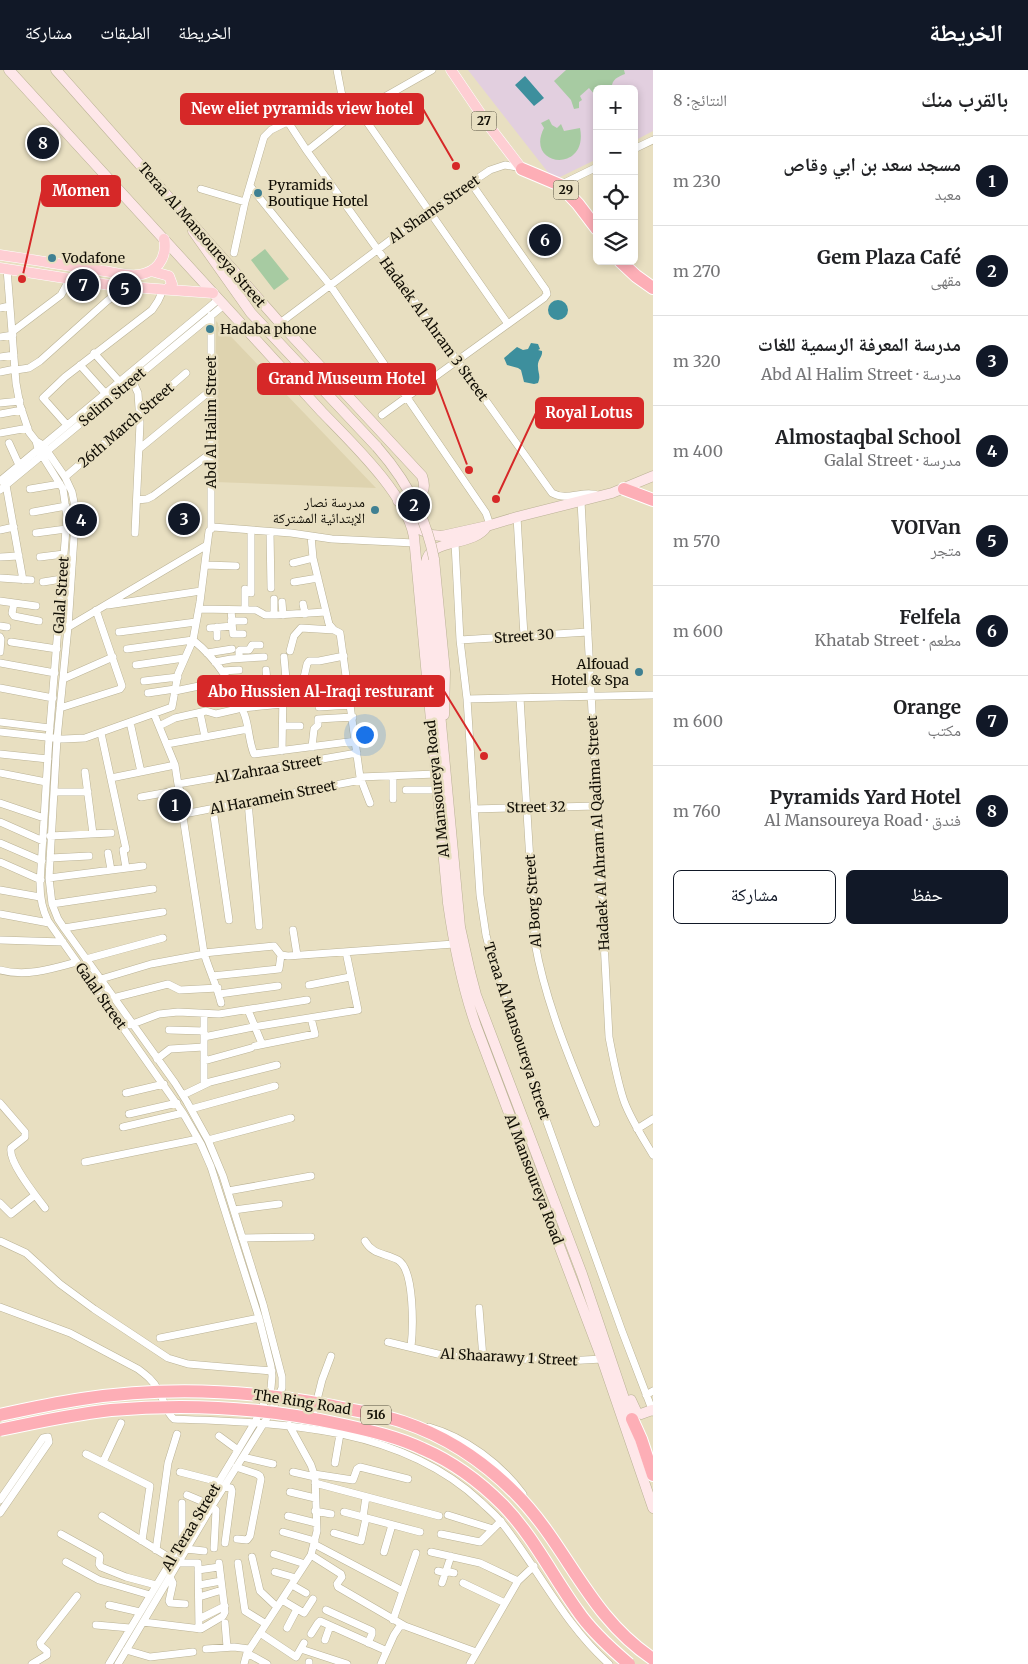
<!DOCTYPE html>
<html lang="ar">
<meta charset="utf-8">
<style>
body{margin:0;font-family:Merriweather,"Noto Naskh Arabic",serif;background:#f2f2f2;color:#202124;direction:rtl}
.controls{position:absolute;right:15px;top:15px;display:grid;overflow:hidden;border-radius:8px;box-shadow:0 2px 8px #0003}
.controls button{width:45px;height:45px;display:grid;place-items:center;padding:0;border:0;border-bottom:1px solid #e0e0e0;background:#fff;color:#202124;font:25px sans-serif}
.you{position:absolute;left:364px;top:664px;width:18px;height:18px;margin:-12px;border:4px solid #fff;border-radius:50%;background:#1a73e8;box-shadow:0 0 0 8px #1a73e833}
.badge{display:grid;place-items:center;width:32px;height:32px;border-radius:50%;background:#111827;color:#fff;font-size:16px;font-weight:700}
.pin{position:absolute;translate:-50% -50%;border:2px solid #fff;box-shadow:0 1px 5px #0006}
.list{margin:0;padding:0;list-style:none}
h2{display:flex;justify-content:space-between;align-items:center;height:65px;margin:0;padding:0 20px;font-size:21px}
h2 small{font-size:16px;font-weight:400;color:#757577}
.list li{display:grid;grid-template-columns:32px 1fr auto;gap:15px;align-items:center;box-sizing:border-box;height:90px;padding:0 20px;border-top:1px solid #e0e0e0}
.list b{display:block;font-size:19px;white-space:nowrap}
.list p{margin:0;font-size:16px;white-space:nowrap;color:#757577}
.list em{font-size:16px;font-style:normal;color:#757577}
.actions{display:flex;gap:10px;padding:15px 20px}
.actions a{flex:1;padding:11px 0;border:1px solid #111827;border-radius:8px;text-align:center;font-size:18px;color:#111827}
.actions .main{background:#111827;color:#fff}
.icon{flex:none;width:28px;height:28px;fill:none;stroke:currentColor;stroke-width:2;stroke-linecap:round;stroke-linejoin:round}
.map{position:relative;flex:none;width:653px;height:1594px;overflow:hidden;direction:ltr}
header{display:flex;align-items:center;gap:30px;box-sizing:border-box;height:70px;padding:0 25px;background:#111827;color:#fff}
header strong{font-size:24px}
nav{display:flex;gap:28px;margin-inline-start:auto;font-size:18px}
main{display:flex}
aside{flex:1;background:#fff}
.map>svg:first-child{display:block}
</style>
<header>
<strong>الخريطة</strong>
<nav><a>الخريطة</a><a>الطبقات</a><a>مشاركة</a></nav>
</header>
<main>
<aside>
<h2>بالقرب منك<small>النتائج: 8</small></h2>
<ul class="list">
<li><span class="badge">1</span><div><b>مسجد سعد بن ابي وقاص</b><p>معبد</p></div><em>230 m</em></li>
<li><span class="badge">2</span><div><b>Gem Plaza Café</b><p>مقهى</p></div><em>270 m</em></li>
<li><span class="badge">3</span><div><b>مدرسة المعرفة الرسمية للغات</b><p>مدرسة · Abd Al Halim Street</p></div><em>320 m</em></li>
<li><span class="badge">4</span><div><b>Almostaqbal School</b><p>مدرسة · Galal Street</p></div><em>400 m</em></li>
<li><span class="badge">5</span><div><b>VOIVan</b><p>متجر</p></div><em>570 m</em></li>
<li><span class="badge">6</span><div><b>Felfela</b><p>مطعم · Khatab Street</p></div><em>600 m</em></li>
<li><span class="badge">7</span><div><b>Orange</b><p>مكتب</p></div><em>600 m</em></li>
<li><span class="badge">8</span><div><b>Pyramids Yard Hotel</b><p>فندق · Al Mansoureya Road</p></div><em>760 m</em></li>
</ul>
<div class="actions"><a class="main">حفظ</a><a>مشاركة</a></div>
</aside>
<div class="map">
<svg width="653" height="1594" viewBox="0 0 653 1594">
<rect width="100%" height="100%" fill="#e8dfc1"/>
<path fill="#e2cfdf" d="M468,0H653V61L634,71V19H597V89L554,110Z"/>
<path fill="#ded3af" d="M216,251L376,418L215,412Z"/>
<path fill="#a7cba2" d="M566,0H624L625,4C617,7 611,10 612,19H597V24L595,25L589,18L580,26L582,30L579,32V38L574,39L571,30L554,11Z
M549,49L552,55L557,58L561,54L564,61L580,58C589,104 524,97 544,58L541,53Z
M265,179L289,209L274,220L251,190Z"/>
<path fill="#3d8f9d" d="M525,6L544,28L534,36L515,15Z
M548 240a10 10 0 1 1 20 0a10 10 0 1 1-20 0Z
M531,273L538,274L540,279L538,280L542,281C543,287 537,290 538,297C538,303 541,306 538,313L534,314L524,312L521,300L518,298L507,295L504,288L517,277L523,280L528,279Z"/>
<g fill="none" stroke-linecap="round" stroke-linejoin="round">
<g stroke="#bab295" stroke-width="8">
<path id="street" d="M337,0L343,31L351,46
M360,42L508,254
M288,52L307,81L552,423C568,432 584,419 600,426
M634,79L653,70
M307,81L351,46L432,0
M560,115L597,97
M250,116L330,215L486,443L490,455
M201,119L245,132
M234,183L245,132L264,67L271,60L341,25
M7,199L16,313L20,335L29,362L36,371L43,375L65,407L72,422L74,432L75,452L68,557L57,669L49,808L52,834L58,849L64,858L175,1013L187,1032L208,1070L223,1106L263,1234L282,1307V1318L272,1340L212,1436L118,1594
M0,238L9,236
M280,253L429,141L490,100L505,95L522,98
M12,262L61,225L67,214L68,209
M0,267L13,265
M94,283L119,311
M0,287L14,285
M80,295L105,323
M16,300L29,298L40,291L107,231L111,228L116,216
M0,302L15,299
M132,310L138,323L140,353L135,463
M0,333L20,331
M0,344L22,340
M382,345L544,228L547,224L546,220L471,113
M67,355L43,328L65,307L152,240L158,231L164,218
M0,363L28,358
M36,371L38,379L63,419L67,447L49,668L40,814C40,828 42,839 48,851L183,1043L201,1074L211,1097L259,1248L271,1296L272,1306L271,1318L255,1352L109,1594
M9,373L19,395
M139,379L211,320
M65,407L186,303
M0,411L219,229
M6,415L23,510
M30,419L60,414
M0,420L224,235
M137,430L147,429L153,426L211,383
M581,431L609,967C613,988 617,1010 624,1031C631,1050 643,1068 653,1085
M33,442L66,436
M517,447L524,566
M211,459V245
M0,460L14,457
M270,462L271,518
M36,463L66,459
M311,466L313,488L329,554L334,560
M455,473L460,570L467,629L480,825L486,865L495,901L525,991L622,1261L653,1342
M0,487L19,486
M40,487L64,484
M293,493L313,488
M205,495L236,496
M0,508L31,510
M43,512L62,509
M294,512L318,508
M245,519V540
M251,523V461
M274,529V545
M0,531L36,536
M282,532L283,545
M14,533L12,543L14,546L39,551
M303,534L305,544
M108,535L201,521
M199,539L256,540L265,545H276L326,542
M231,540L233,564H243
M231,551H244
M0,556L7,557
M217,557V567
M210,558L232,556
M65,559L207,475
M119,562L196,552
M0,567L1,569L0,582
M193,570C217,589 235,617 245,646C249,658 249,672 254,684L356,671
M460,570L588,562
M11,572L57,579
M127,579L193,570
M290,581L294,566L301,558L334,560L340,563L360,707L370,733
M207,583L232,579
M284,587L287,620
M239,588V581L240,580H249L252,575H260
M215,592L231,589L264,587
M0,593L55,603
M136,595L184,588
M266,600L269,635
M222,601L239,600
M63,609L113,587
M144,611L178,607
M304,611H347
M0,618L53,628
M175,621L228,610
M148,623L175,619
M520,628L535,873C546,935 572,995 596,1053
M467,629L653,625
M319,637L351,635
M60,638L120,619L122,616L96,540
M200,643L205,667
M154,644L175,695L204,883C209,900 217,916 221,933
M0,652L50,658
M130,652L141,702
M159,656L175,648L206,641L216,644L242,638L283,634
M283,656H300
M0,662L64,669L85,668L172,637L178,604L193,570L200,532L209,461L213,457L291,463L332,469L414,473
M101,663L126,779
M167,674L248,659
M312,677L314,659L318,655V649L353,647
M282,681L283,622L287,620L299,623L301,621L307,594L309,591H319L344,586
M0,684L48,689
M85,702L93,764
M0,703L46,712
M393,706V729
M360,707L436,704
M111,708L175,695
M178,714L357,683
M406,720H437
M54,722H88
M141,727L180,720
M248,732L259,856
M0,733L44,748
M213,739L229,850
M474,739L597,736
M184,744L361,710
M0,752L43,771
M50,766L111,763
M0,773L42,791
M123,780L126,798
M108,783L111,800
M50,788L89,786
M0,792L41,810
M49,808L143,796
M0,820L40,827
M52,834L153,819
M0,844L49,853
M64,858L163,842
M293,860L297,885
M0,870L63,872
M204,883L274,876L281,885L288,886L454,874
M86,889L163,868
M0,900C26,907 52,899 77,892
M212,906L279,899L281,885
M101,909L151,894L205,884
M309,915L350,907
M219,924L278,916
M113,928L168,914L180,920L218,918
M248,940L262,974
M204,944V1014
M130,955L159,944L178,942L219,944L307,930
M169,960L204,961
M204,967L253,957L358,940L346,882
M255,976L315,964L311,948
M157,989L170,979L204,977
M204,991L251,978
M126,1023L164,1014
M183,1025L210,1012L277,995
M0,1033L25,1062V1067L11,1078C8,1092 36,1126 45,1138
M191,1039L275,1016
M129,1044L177,1033
M123,1057L183,1043
M637,1059L653,1049
M208,1070L291,1048
M85,1092L198,1069
M228,1121L311,1106
M0,1133L11,1144L35,1125
M234,1140L279,1134
M242,1168L311,1167
M0,1171L26,1183L60,1214L94,1239L168,1288L188,1294L272,1301
M365,1171C373,1185 385,1183 398,1190C415,1200 413,1260 411,1277
M0,1237L70,1263L138,1299C146,1305 154,1311 158,1320C164,1329 166,1343 174,1349C280,1353 399,1355 481,1432C488,1439 496,1445 502,1453C539,1500 564,1554 609,1594
M479,1238L483,1288
M160,1268L259,1248
M388,1272L446,1286L566,1291L602,1289
M646,1325L653,1321
M312,1350L322,1310L331,1286
M429,1357C465,1367 501,1394 523,1424
M219,1366L238,1380
M86,1384L150,1416L142,1471
M243,1387L273,1394
M103,1392L121,1353
M335,1393L340,1364
M236,1397L257,1404L260,1406L261,1409L250,1466L247,1470L237,1469
M180,1402L219,1412
M293,1402L315,1407
M314,1404L353,1410L357,1399L360,1397L408,1409
M315,1413L439,1446
M224,1417L231,1418L232,1421L225,1473
M290,1422L315,1428
M187,1425L206,1433
M0,1430L43,1368L48,1367L49,1372L0,1443
M212,1436L216,1440L214,1478
M315,1441L331,1444
M344,1442L420,1462
M448,1445L493,1459
M102,1446L178,1493H198L199,1559
M288,1446L316,1453
M363,1447L366,1427
M283,1462L315,1471
M334,1463L361,1471L366,1448
M61,1464L99,1485L100,1487L99,1494L101,1497L126,1507L156,1515
M441,1464L480,1472L501,1451
M182,1472V1433
M314,1474L403,1521
M186,1479L204,1481
M156,1480L168,1393L177,1364
M384,1482L392,1455
M431,1482L480,1493L518,1511
M274,1484L305,1494
M311,1485L341,1504L342,1507L337,1514L338,1517L405,1556
M252,1487L260,1521L277,1537
M66,1492L99,1510L150,1525
M238,1493L245,1541L266,1554
M198,1500L219,1497
M438,1501L446,1503
M446,1501L454,1503
M275,1502L296,1508
M170,1507L173,1513L169,1531L170,1533L185,1534
M442,1513L451,1486
M463,1513L505,1533
M199,1515L221,1511
M292,1515L306,1523
M199,1527L222,1520
M282,1530L304,1543L313,1529
M109,1535L140,1542
M326,1540L372,1561V1564L368,1573
M199,1549L225,1536
M393,1550L416,1483
M143,1552L201,1559L223,1546L225,1542L219,1493
M225,1553L227,1577
M96,1555L130,1558
M287,1558L297,1539
M260,1563L296,1587L304,1573
M311,1564L318,1553L320,1551L387,1581
M325,1570L330,1556
M206,1579L234,1577L249,1579
M301,1579L347,1594
M126,1580L150,1587L193,1582
M247,1583L267,1594
M32,1594L47,1585V1581L41,1576L40,1573L77,1526
M244,1594L247,1583L311,1485L317,1461L315,1407L311,1395L289,1355
M309,1594V1592
M381,1594L394,1565L400,1556H405L476,1582
M470,1594L518,1511L534,1496"/>
</g>
<g stroke="#bab295" stroke-width="11">
<path id="secondary" d="M9,0L322,342C351,372 407,425 414,467L448,833C454,875 462,916 476,956L602,1289L653,1438
M56,0L280,253L422,406C429,425 415,432 398,431
M193,161L251,243L377,377
M411,455L432,465L442,466L487,456L517,447L612,423L653,406
M487,456C473,478 429,467 426,493L460,857L470,902L476,925L582,1204L633,1355
M434,489L445,602L444,645
M631,1330L637,1343L641,1344L652,1340"/>
</g>
<g stroke="#fff" stroke-width="11">
<path id="primary" d="M451,0L489,56L522,99
M0,185C35,190 69,196 104,201C117,203 134,208 146,203C161,198 167,183 164,169
M0,198L116,216L213,223
M151,201L169,206L172,214L168,219"/>
</g>
<g stroke="#fff" stroke-width="14">
<path id="highway" d="M522,99L560,115L578,134L597,159
M620,191L636,206L653,218
M624,419L653,430
M632,1349L641,1369L653,1405"/>
</g>
<use href="#street" stroke="#fff" stroke-width="7"/>
<use href="#secondary" stroke="#fee7e9" stroke-width="10"/>
<use href="#primary" stroke="#feced3" stroke-width="10"/>
<use href="#highway" stroke="#fdaeb6" stroke-width="12"/>
<g stroke="#bab295" stroke-width="11" stroke-linecap="butt">
<path id="secondary-bridge" d="M377,377C406,410 426,446 434,489"/>
</g>
<g stroke="#fff" stroke-width="14" stroke-linecap="butt">
<path id="highway-bridge" d="M0,1345C27,1339 55,1333 82,1329C166,1316 250,1320 333,1336C356,1341 380,1344 403,1352C445,1366 484,1392 515,1423C568,1476 587,1545 653,1589
M0,1360C37,1352 74,1344 111,1340C189,1333 268,1338 344,1355C371,1361 398,1367 423,1379C453,1392 480,1412 503,1435C533,1466 552,1505 577,1540C591,1561 610,1578 629,1594"/>
</g>
<use href="#secondary-bridge" stroke="#fee7e9" stroke-width="10"/>
<use href="#highway-bridge" stroke="#fdaeb6" stroke-width="12"/>
</g>
<g fill="#3f8092" stroke="#e8dfc1" stroke-width="2">
<circle cx="258" cy="123" r="5"/>
<circle cx="52" cy="188" r="5"/>
<circle cx="210" cy="259" r="5"/>
<circle cx="375" cy="440" r="5"/>
<circle cx="639" cy="602" r="5"/>
</g>
<g text-anchor="middle" stroke-width="5" stroke-linejoin="round" paint-order="stroke">
<g fill="#e8dfc1" stroke="#524d3d" stroke-width="1">
<rect x="471.5" y="41.5" width="25" height="19" rx="4"/>
<rect x="553.5" y="110.5" width="25" height="19" rx="4"/>
<rect x="361" y="1335.5" width="30" height="19" rx="4"/>
</g>
<g font-size="12" font-weight="bold" fill="#110e05">
<text x="484" y="55">27</text>
<text x="566" y="124">29</text>
<text x="376" y="1349">516</text>
</g>
<g font-size="14" fill="#110e05" stroke="#e8dfc1" text-anchor="start">
<text x="268" y="120">Pyramids<tspan x="268" dy="16">Boutique Hotel</tspan></text>
<text x="62" y="193">Vodafone</text>
<text x="220" y="264">Hadaba phone</text>
<text x="365" y="437" text-anchor="end">مدرسة نصار<tspan x="365" dy="16">الإبتدائية المشتركة</tspan></text>
<text x="629" y="599" text-anchor="end">Alfouad<tspan x="629" dy="16">Hotel &amp; Spa</tspan></text>
</g>
<g font-size="14" fill="#110e05" stroke="#e8dfc1">
<text transform="translate(434 139) rotate(-35)" y="5">Al Shams Street</text>
<text transform="translate(202 165) rotate(49)" y="5">Teraa Al Mansoureya Street</text>
<text transform="translate(434 259) rotate(54)" y="5">Hadaek Al Ahram 3 Street</text>
<text transform="translate(112 327) rotate(-40)" y="5">Selim Street</text>
<text transform="translate(211 352) rotate(-90)" y="5">Abd Al Halim Street</text>
<text transform="translate(126 355) rotate(-41)" y="5">26th March Street</text>
<text transform="translate(61 525) rotate(-86)" y="5">Galal Street</text>
<text transform="translate(524 566) rotate(-4)" y="5">Street 30</text>
<text transform="translate(268 699) rotate(-10)" y="5">Al Zahraa Street</text>
<text transform="translate(437 719) rotate(-96)" y="5">Al Mansoureya Road</text>
<text transform="translate(273 727) rotate(-11)" y="5">Al Haramein Street</text>
<text transform="translate(536 737) rotate(-1)" y="5">Street 32</text>
<text transform="translate(598 763) rotate(-93)" y="5">Hadaek Al Ahram Al Qadima Street</text>
<text transform="translate(533 831) rotate(-94)" y="5">Al Borg Street</text>
<text transform="translate(101 926) rotate(55)" y="5">Galal Street</text>
<text transform="translate(517 961) rotate(72)" y="5">Teraa Al Mansoureya Street</text>
<text transform="translate(534 1109) rotate(69)" y="5">Al Mansoureya Road</text>
<text transform="translate(509 1287) rotate(3)" y="5">Al Shaarawy 1 Street</text>
<text transform="translate(302 1332) rotate(9)" y="5">The Ring Road</text>
<text transform="translate(191 1457) rotate(-59)" y="5">Al Teraa Street</text>
</g>
</g>
<path fill="none" stroke="#d62828" stroke-width="2" d="M456 96L423 39M22 209L42 121M469 400L435 309M496 429L536 343M484 686L444 621"/>
<g fill="#d62828" stroke="#e8dfc1" stroke-width="2">
<circle cx="456" cy="96" r="5"/>
<circle cx="22" cy="209" r="5"/>
<circle cx="469" cy="400" r="5"/>
<circle cx="496" cy="429" r="5"/>
<circle cx="484" cy="686" r="5"/>
</g>
<g fill="#d62828" stroke="#d62828" stroke-width="2">
<rect x="181" y="24" width="242" height="30" rx="5"/>
<rect x="42" y="106" width="78" height="30" rx="5"/>
<rect x="258" y="294" width="177" height="30" rx="5"/>
<rect x="536" y="328" width="107" height="30" rx="5"/>
<rect x="198" y="606" width="246" height="30" rx="5"/>
</g>
<g font-size="15" text-anchor="middle" font-weight="bold" fill="#fff">
<text x="302" y="44">New eliet pyramids view hotel</text>
<text x="81" y="126">Momen</text>
<text x="347" y="314">Grand Museum Hotel</text>
<text x="589" y="348">Royal Lotus</text>
<text x="321" y="627">Abo Hussien Al-Iraqi resturant</text>
</g>
</svg>
<div class="controls">
<button>+</button>
<button>−</button>
<button><svg class="icon" aria-label="locate" viewBox="0 0 24 24"><circle cx="12" cy="12" r="6"/><path d="M12 2v4M12 18v4M2 12h4M18 12h4"/></svg></button>
<button><svg class="icon" aria-label="layers" viewBox="0 0 24 24"><path d="M12 4l9 5-9 5-9-5zM3 14l9 5 9-5"/></svg></button>
</div>
<div class="you"></div>
<div class="pin badge" style="left:175px;top:735px">1</div>
<div class="pin badge" style="left:414px;top:435px">2</div>
<div class="pin badge" style="left:184px;top:449px">3</div>
<div class="pin badge" style="left:81px;top:450px">4</div>
<div class="pin badge" style="left:125px;top:219px">5</div>
<div class="pin badge" style="left:545px;top:170px">6</div>
<div class="pin badge" style="left:83px;top:215px">7</div>
<div class="pin badge" style="left:43px;top:73px">8</div>
</div>
</main>
